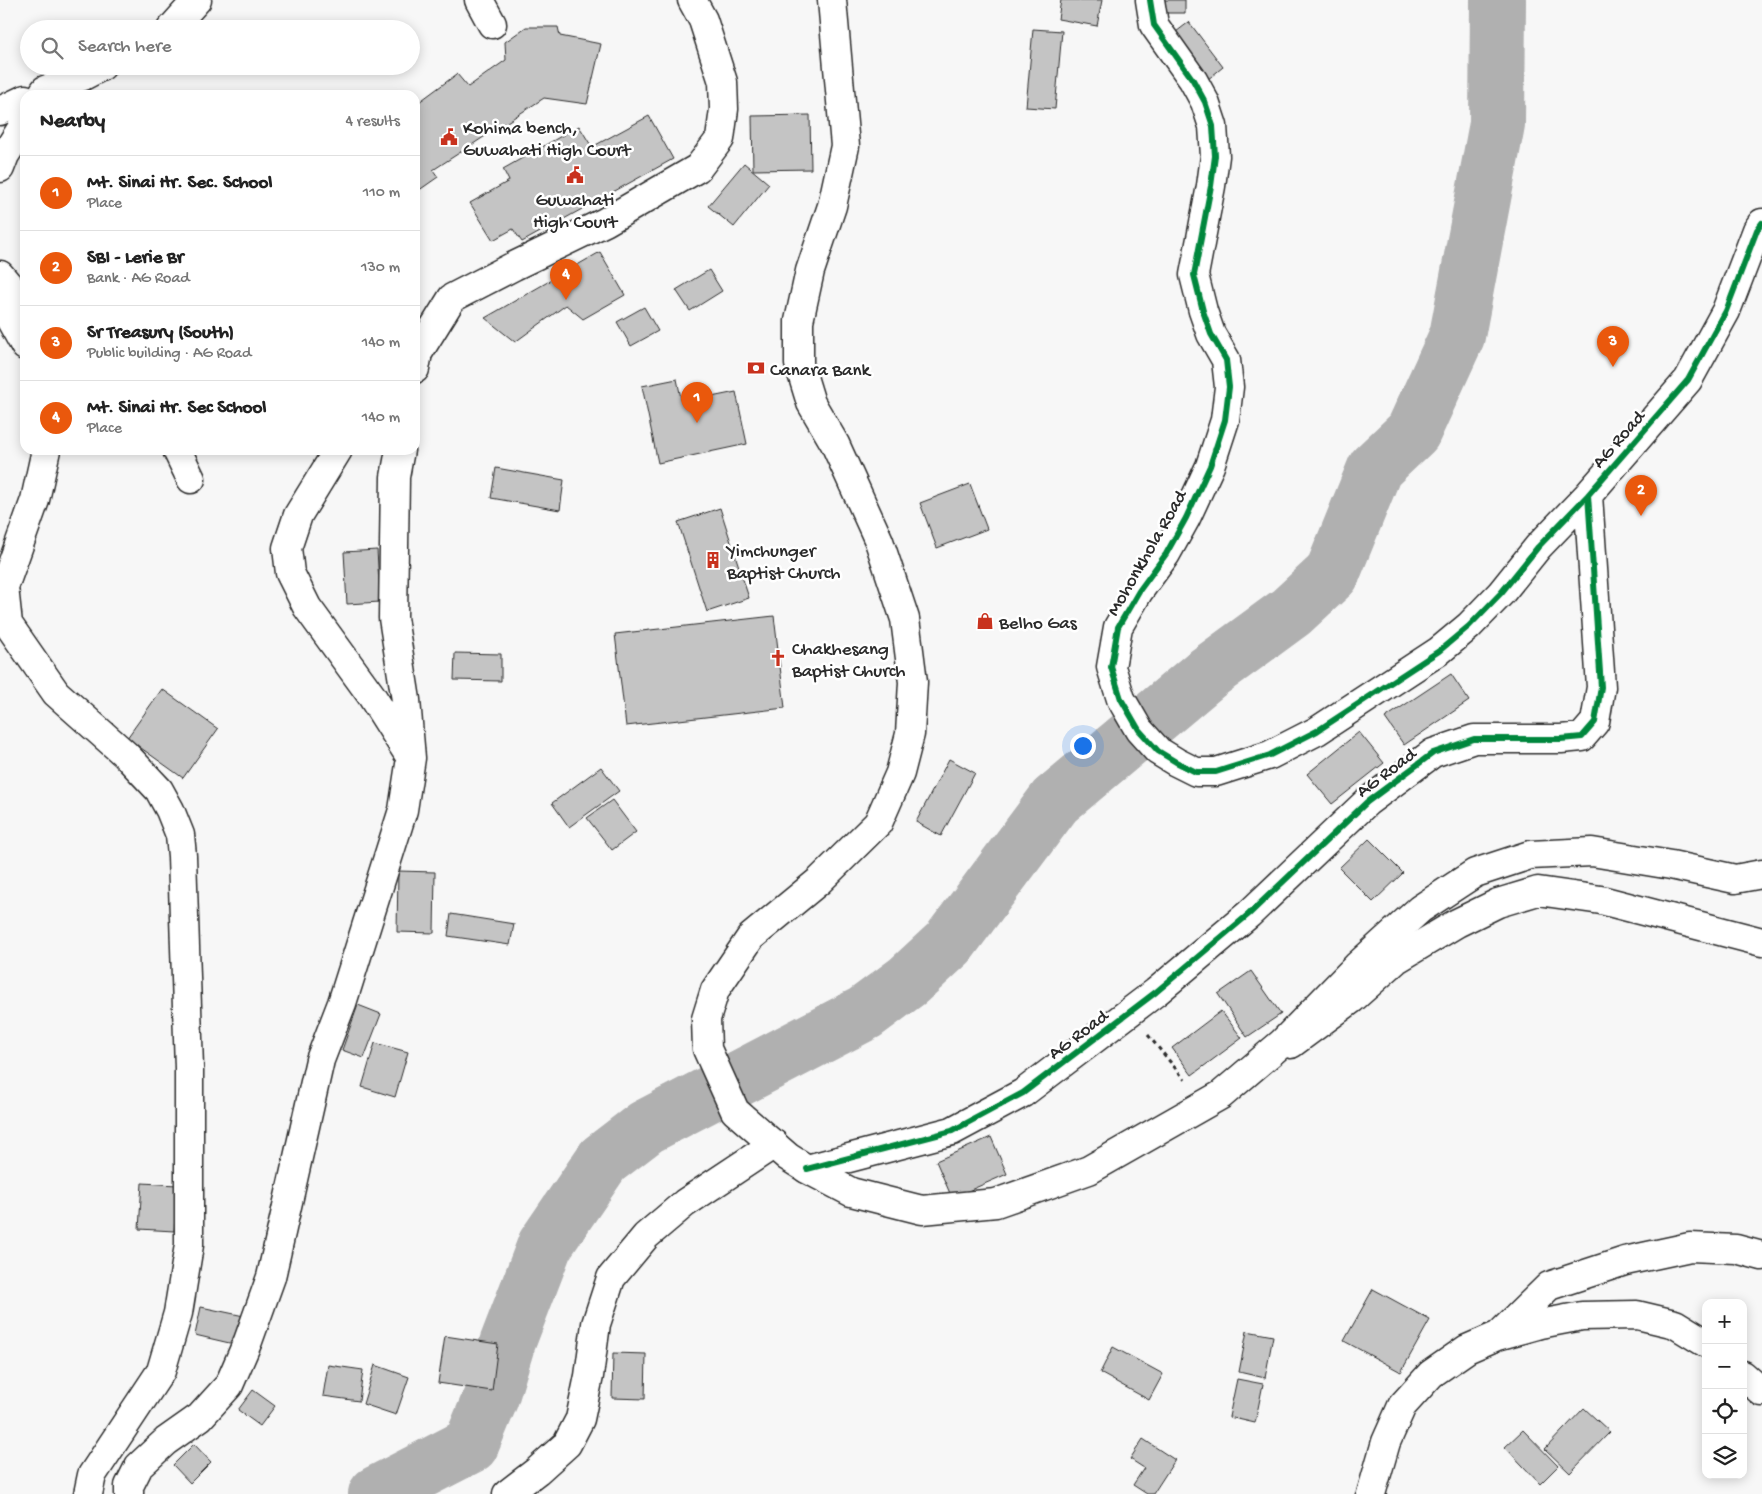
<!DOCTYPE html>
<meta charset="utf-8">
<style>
body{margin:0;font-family:"Gochi Hand",sans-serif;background:#f2f2f2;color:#222}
.controls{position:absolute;right:15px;bottom:15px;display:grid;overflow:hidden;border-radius:10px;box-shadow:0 2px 12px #0003}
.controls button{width:45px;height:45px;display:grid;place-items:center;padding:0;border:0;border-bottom:1px solid #e0e0e0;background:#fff;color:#222;font:25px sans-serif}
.you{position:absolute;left:1082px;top:745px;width:18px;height:18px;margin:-12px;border:4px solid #fff;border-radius:50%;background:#1a73e8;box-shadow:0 0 0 8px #1a73e833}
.badge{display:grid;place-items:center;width:32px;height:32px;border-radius:50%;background:#ea580c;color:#fff;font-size:16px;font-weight:700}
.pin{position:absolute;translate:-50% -41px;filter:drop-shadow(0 1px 2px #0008)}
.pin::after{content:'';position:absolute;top:26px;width:18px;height:15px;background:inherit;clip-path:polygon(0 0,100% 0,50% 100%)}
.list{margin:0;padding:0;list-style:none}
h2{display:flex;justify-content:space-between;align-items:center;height:65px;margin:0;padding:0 20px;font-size:21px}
h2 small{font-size:16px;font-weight:400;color:#767676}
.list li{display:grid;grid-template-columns:32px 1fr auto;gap:15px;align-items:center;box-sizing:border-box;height:75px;padding:0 20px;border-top:1px solid #e0e0e0}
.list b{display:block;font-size:19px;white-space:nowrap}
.list p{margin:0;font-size:16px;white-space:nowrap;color:#767676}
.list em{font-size:16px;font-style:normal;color:#767676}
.icon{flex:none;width:28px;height:28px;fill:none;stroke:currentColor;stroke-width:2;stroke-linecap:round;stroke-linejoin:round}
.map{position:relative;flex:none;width:1762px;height:1494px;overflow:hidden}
.search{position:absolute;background:#fff;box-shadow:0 2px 12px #0003;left:20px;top:20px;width:400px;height:55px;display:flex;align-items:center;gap:12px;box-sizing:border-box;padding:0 18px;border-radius:28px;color:#767676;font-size:19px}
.panel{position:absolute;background:#fff;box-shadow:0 2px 12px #0003;left:20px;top:90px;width:400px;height:365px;border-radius:15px}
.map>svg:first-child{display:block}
</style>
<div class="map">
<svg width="1762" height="1494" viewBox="0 0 1762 1494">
<rect width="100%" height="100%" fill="#f7f7f7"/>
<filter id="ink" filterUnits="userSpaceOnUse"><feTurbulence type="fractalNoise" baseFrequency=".02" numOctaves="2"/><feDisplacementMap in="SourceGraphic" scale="10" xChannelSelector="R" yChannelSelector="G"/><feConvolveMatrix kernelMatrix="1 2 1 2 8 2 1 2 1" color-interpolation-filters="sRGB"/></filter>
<g filter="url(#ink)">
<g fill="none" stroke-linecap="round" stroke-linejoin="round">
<path stroke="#b0b0b0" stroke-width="56" d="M376,1494L471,1445L491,1397L507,1344L545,1245L603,1160L646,1127L865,1013L908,981L949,943L1055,801L1205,675L1291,612L1332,574L1375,468L1413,432L1457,336L1497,124L1498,0"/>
</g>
<path fill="#c4c4c4" stroke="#2b2b2b" d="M1061,0H1102L1097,26L1058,19Z
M1164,0H1185V13H1164Z
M1189,22L1223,67L1207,80L1172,35Z
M526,27H558L560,36L601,44L587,104L544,98L433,170L438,177L415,193V105L457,74L468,87L506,60L505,42Z
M1033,29L1062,31L1055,109L1026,107Z
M810,115L811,169L753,170L752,116Z
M649,116L673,159L522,242L513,229L493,240L470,203L509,181L503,169L579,126L592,147Z
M744,163L769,184L734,227L708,206Z
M600,252L625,295L583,319L566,305L515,342L485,318Z
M709,270L722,291L690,311L676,290Z
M644,307L658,331L631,346L617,322Z
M677,379L682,403L736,392L747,444L658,463L642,386Z
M496,468L564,480L560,510L491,498Z
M970,484L987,529L937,548L920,503Z
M720,508L749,598L707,612L678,522Z
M377,550L380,602L347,604L344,552Z
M774,616L785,708L626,726L615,634Z
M455,653L501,654V681L454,680Z
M1451,674L1469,701L1404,745L1385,718Z
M162,689L218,729L183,778L127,738Z
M1359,732L1384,763L1332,804L1307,774Z
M949,759L975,773L941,836L916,822Z
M601,767L619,791L569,827L552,803Z
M612,800L636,832L612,850L587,818Z
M1369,839L1403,873L1373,902L1339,868Z
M398,871L435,872L434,933L397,932Z
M451,914L514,924L510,945L448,936Z
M1251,971L1281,1014L1247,1037L1218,994Z
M358,1005L381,1014L364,1058L342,1050Z
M1221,1011L1242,1038L1192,1075L1172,1048Z
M375,1043L408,1052L395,1097L362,1087Z
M991,1137L1007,1174L952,1198L936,1161Z
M142,1183L177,1185L174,1231L139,1229Z
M1373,1289L1430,1320L1401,1372L1344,1341Z
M201,1307L244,1316L238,1345L195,1335Z
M1247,1331L1273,1336L1265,1378L1239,1372Z
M445,1336L498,1344L492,1391L438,1383Z
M1113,1347L1163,1374L1149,1400L1100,1373Z
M613,1353L646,1354L645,1399L612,1398Z
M328,1365L363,1370L359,1401L323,1396Z
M375,1365L409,1377L396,1415L363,1404Z
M1237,1379L1263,1384L1255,1423L1229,1417Z
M253,1390L275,1406L260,1426L238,1410Z
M1584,1408L1610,1432L1570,1473L1545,1449Z
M1523,1430L1558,1466L1540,1484L1505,1447Z
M1143,1439L1175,1460L1153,1494H1147L1133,1485L1144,1468L1130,1459Z
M194,1444L211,1462L190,1483L173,1465Z"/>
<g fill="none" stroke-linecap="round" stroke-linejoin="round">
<g stroke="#2b2b2b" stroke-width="31">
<path id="street" d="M479,0L492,24
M0,111L25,99
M0,275L25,305
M177,450L191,479
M1500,1334L1549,1286L1625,1261L1690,1247L1736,1249L1762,1256
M1743,1375L1762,1392
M1371,1494L1386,1442L1402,1406L1431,1374L1467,1349L1497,1336L1540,1324L1582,1316L1637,1315L1675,1324L1706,1343"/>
</g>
<g stroke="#2b2b2b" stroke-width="31">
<path id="secondary" d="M1150,0L1154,25L1193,80L1205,102L1213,126L1215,156L1211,186L1194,275L1203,311L1211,334L1226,360L1229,387L1225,420L1210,466L1186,518L1166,554L1139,591L1118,627L1111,667L1121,699L1139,730L1158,751L1176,762L1196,772H1216L1270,755L1317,731L1439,651L1469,626L1501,593L1538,547L1588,495
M171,29L197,0
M42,95L45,90L83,76L102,66
M0,168L5,155L25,123
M0,301L25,346
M415,369L418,353L452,298L514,266L605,222L698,168L720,139L724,109L723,82L703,20L692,0
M46,450L35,500L4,587L8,624L56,693L126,755L159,790L170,810L180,835L182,856L189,1068V1245L178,1313L161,1371L92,1475L88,1494
M338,450L298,515L287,548L290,573L307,607L371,695L409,755
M1291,1044L1352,999L1397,959L1457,923L1498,903L1538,891L1601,900L1762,942
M807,1169L952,1131L1023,1093L1156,992L1249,914L1367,802L1433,753L1474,739H1561L1582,737L1595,722L1601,687L1588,495L1688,380L1726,311L1757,230L1762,223
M129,1494V1486L139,1466L166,1441L200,1417L229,1385L248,1341L271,1277L320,1060L342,1003L403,810L411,758L406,700L393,618L395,477L400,450
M507,1494L537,1471L567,1444L580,1419L589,1376L596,1324L611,1278L646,1236L685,1203L774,1144"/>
</g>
<g stroke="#2b2b2b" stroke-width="31">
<path id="highway" d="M832,0L845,146L832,206L810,271L799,321V364L811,403L835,444L879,541L905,619L913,682L910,734L900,773L878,823L819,881L751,937L715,990L706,1019L707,1049L735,1111L788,1157L807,1169L851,1192L922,1210L996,1203L1089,1170L1221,1095L1282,1043L1357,966L1420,909L1475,873L1530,855L1592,852L1671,865L1735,879L1762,874"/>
</g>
<path stroke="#2b2b2b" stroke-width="3" stroke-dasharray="4 4" stroke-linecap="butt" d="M1148,1035L1185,1080"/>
<use href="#street" stroke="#fff" stroke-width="28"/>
<use href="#secondary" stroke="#fff" stroke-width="28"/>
<use href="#highway" stroke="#fff" stroke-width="28"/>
<g stroke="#fff" stroke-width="9">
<path id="cycleway" d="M1150,0L1154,25L1193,80L1205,102L1213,126L1215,156L1211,186L1194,275L1203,311L1211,334L1226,360L1229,387L1225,420L1210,466L1186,518L1166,554L1139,591L1118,627L1111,667L1121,699L1139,730L1158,751L1176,762L1196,772H1216L1270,755L1317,731L1439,651L1469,626L1501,593L1538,547L1588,495
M807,1169L952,1131L1023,1093L1156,992L1249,914L1367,802L1433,753L1474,739H1561L1582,737L1595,722L1601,687L1588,495L1688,380L1726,311L1757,230L1762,223"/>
</g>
<use href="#cycleway" stroke="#00873e" stroke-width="6"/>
</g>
</g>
<defs>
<g id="civic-bare" transform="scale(1.35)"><path d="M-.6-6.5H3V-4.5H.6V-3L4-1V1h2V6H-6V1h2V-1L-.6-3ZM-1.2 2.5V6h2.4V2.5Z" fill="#c8321e" stroke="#fff" stroke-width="2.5" paint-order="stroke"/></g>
<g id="bank-bare" transform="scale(1.35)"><path d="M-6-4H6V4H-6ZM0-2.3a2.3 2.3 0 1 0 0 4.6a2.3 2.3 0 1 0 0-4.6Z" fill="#c8321e" stroke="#fff" stroke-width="2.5" paint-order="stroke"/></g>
<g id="building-bare" transform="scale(1.35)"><path d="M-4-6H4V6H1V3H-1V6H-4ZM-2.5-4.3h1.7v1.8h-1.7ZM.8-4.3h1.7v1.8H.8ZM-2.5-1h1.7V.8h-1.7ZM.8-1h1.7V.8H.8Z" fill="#c8321e" stroke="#fff" stroke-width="2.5" paint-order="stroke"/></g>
<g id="shop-bare" transform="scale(1.35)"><path d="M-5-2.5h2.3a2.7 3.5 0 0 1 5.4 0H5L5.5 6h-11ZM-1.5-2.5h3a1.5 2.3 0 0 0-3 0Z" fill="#c8321e" stroke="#fff" stroke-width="2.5" paint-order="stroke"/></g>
<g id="church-bare" transform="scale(1.35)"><path d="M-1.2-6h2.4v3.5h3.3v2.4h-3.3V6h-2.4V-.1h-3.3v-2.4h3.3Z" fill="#c8321e" stroke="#fff" stroke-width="2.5" paint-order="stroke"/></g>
</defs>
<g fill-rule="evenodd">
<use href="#civic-bare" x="449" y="137"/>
<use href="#civic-bare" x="575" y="175"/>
<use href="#bank-bare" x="756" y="368"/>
<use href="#building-bare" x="713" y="560"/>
<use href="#shop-bare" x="985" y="621"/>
<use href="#church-bare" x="778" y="658"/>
</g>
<g text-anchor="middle" stroke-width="5" stroke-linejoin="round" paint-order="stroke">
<g font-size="19" fill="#2b2b2b" stroke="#fff" text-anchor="start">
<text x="463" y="133">Kohima bench,<tspan x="463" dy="22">Guwahati High Court</tspan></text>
<text x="575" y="205" text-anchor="middle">Guwahati<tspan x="575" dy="22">High Court</tspan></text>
<text x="770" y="375">Canara Bank</text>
<text x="727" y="556">Yimchunger<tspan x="727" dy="22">Baptist Church</tspan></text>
<text x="999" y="628">Belho Gas</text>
<text x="792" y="654">Chakhesang<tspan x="792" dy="22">Baptist Church</tspan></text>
</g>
<g font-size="19" fill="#2b2b2b" stroke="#fff">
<text transform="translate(1617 438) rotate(-49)" y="7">AG Road</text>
<text transform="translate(1145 552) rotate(-60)" y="7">Mohonkhola Road</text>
<text transform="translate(1385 771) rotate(-37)" y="7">AG Road</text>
<text transform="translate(1077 1033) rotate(-37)" y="7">AG Road</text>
</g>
</g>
</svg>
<div class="controls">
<button>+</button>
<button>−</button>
<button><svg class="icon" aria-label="locate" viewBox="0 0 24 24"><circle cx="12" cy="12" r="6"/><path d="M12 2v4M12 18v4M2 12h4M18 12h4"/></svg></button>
<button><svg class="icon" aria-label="layers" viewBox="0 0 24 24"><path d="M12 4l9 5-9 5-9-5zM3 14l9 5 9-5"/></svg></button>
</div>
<div class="you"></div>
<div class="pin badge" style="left:697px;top:423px">1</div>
<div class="pin badge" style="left:1641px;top:516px">2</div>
<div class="pin badge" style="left:1613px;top:367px">3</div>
<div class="pin badge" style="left:566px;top:300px">4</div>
<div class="search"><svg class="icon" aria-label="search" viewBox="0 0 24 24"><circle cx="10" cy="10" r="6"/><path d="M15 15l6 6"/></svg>Search here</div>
<section class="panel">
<h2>Nearby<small>4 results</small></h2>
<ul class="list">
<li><span class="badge">1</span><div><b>Mt. Sinai Hr. Sec. School</b><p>Place</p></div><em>110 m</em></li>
<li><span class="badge">2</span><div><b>SBI - Lerie Br</b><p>Bank · AG Road</p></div><em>130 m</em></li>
<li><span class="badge">3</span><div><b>Sr Treasury (South)</b><p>Public building · AG Road</p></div><em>140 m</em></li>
<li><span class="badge">4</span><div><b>Mt. Sinai Hr. Sec School</b><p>Place</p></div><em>140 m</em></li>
</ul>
</section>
</div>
